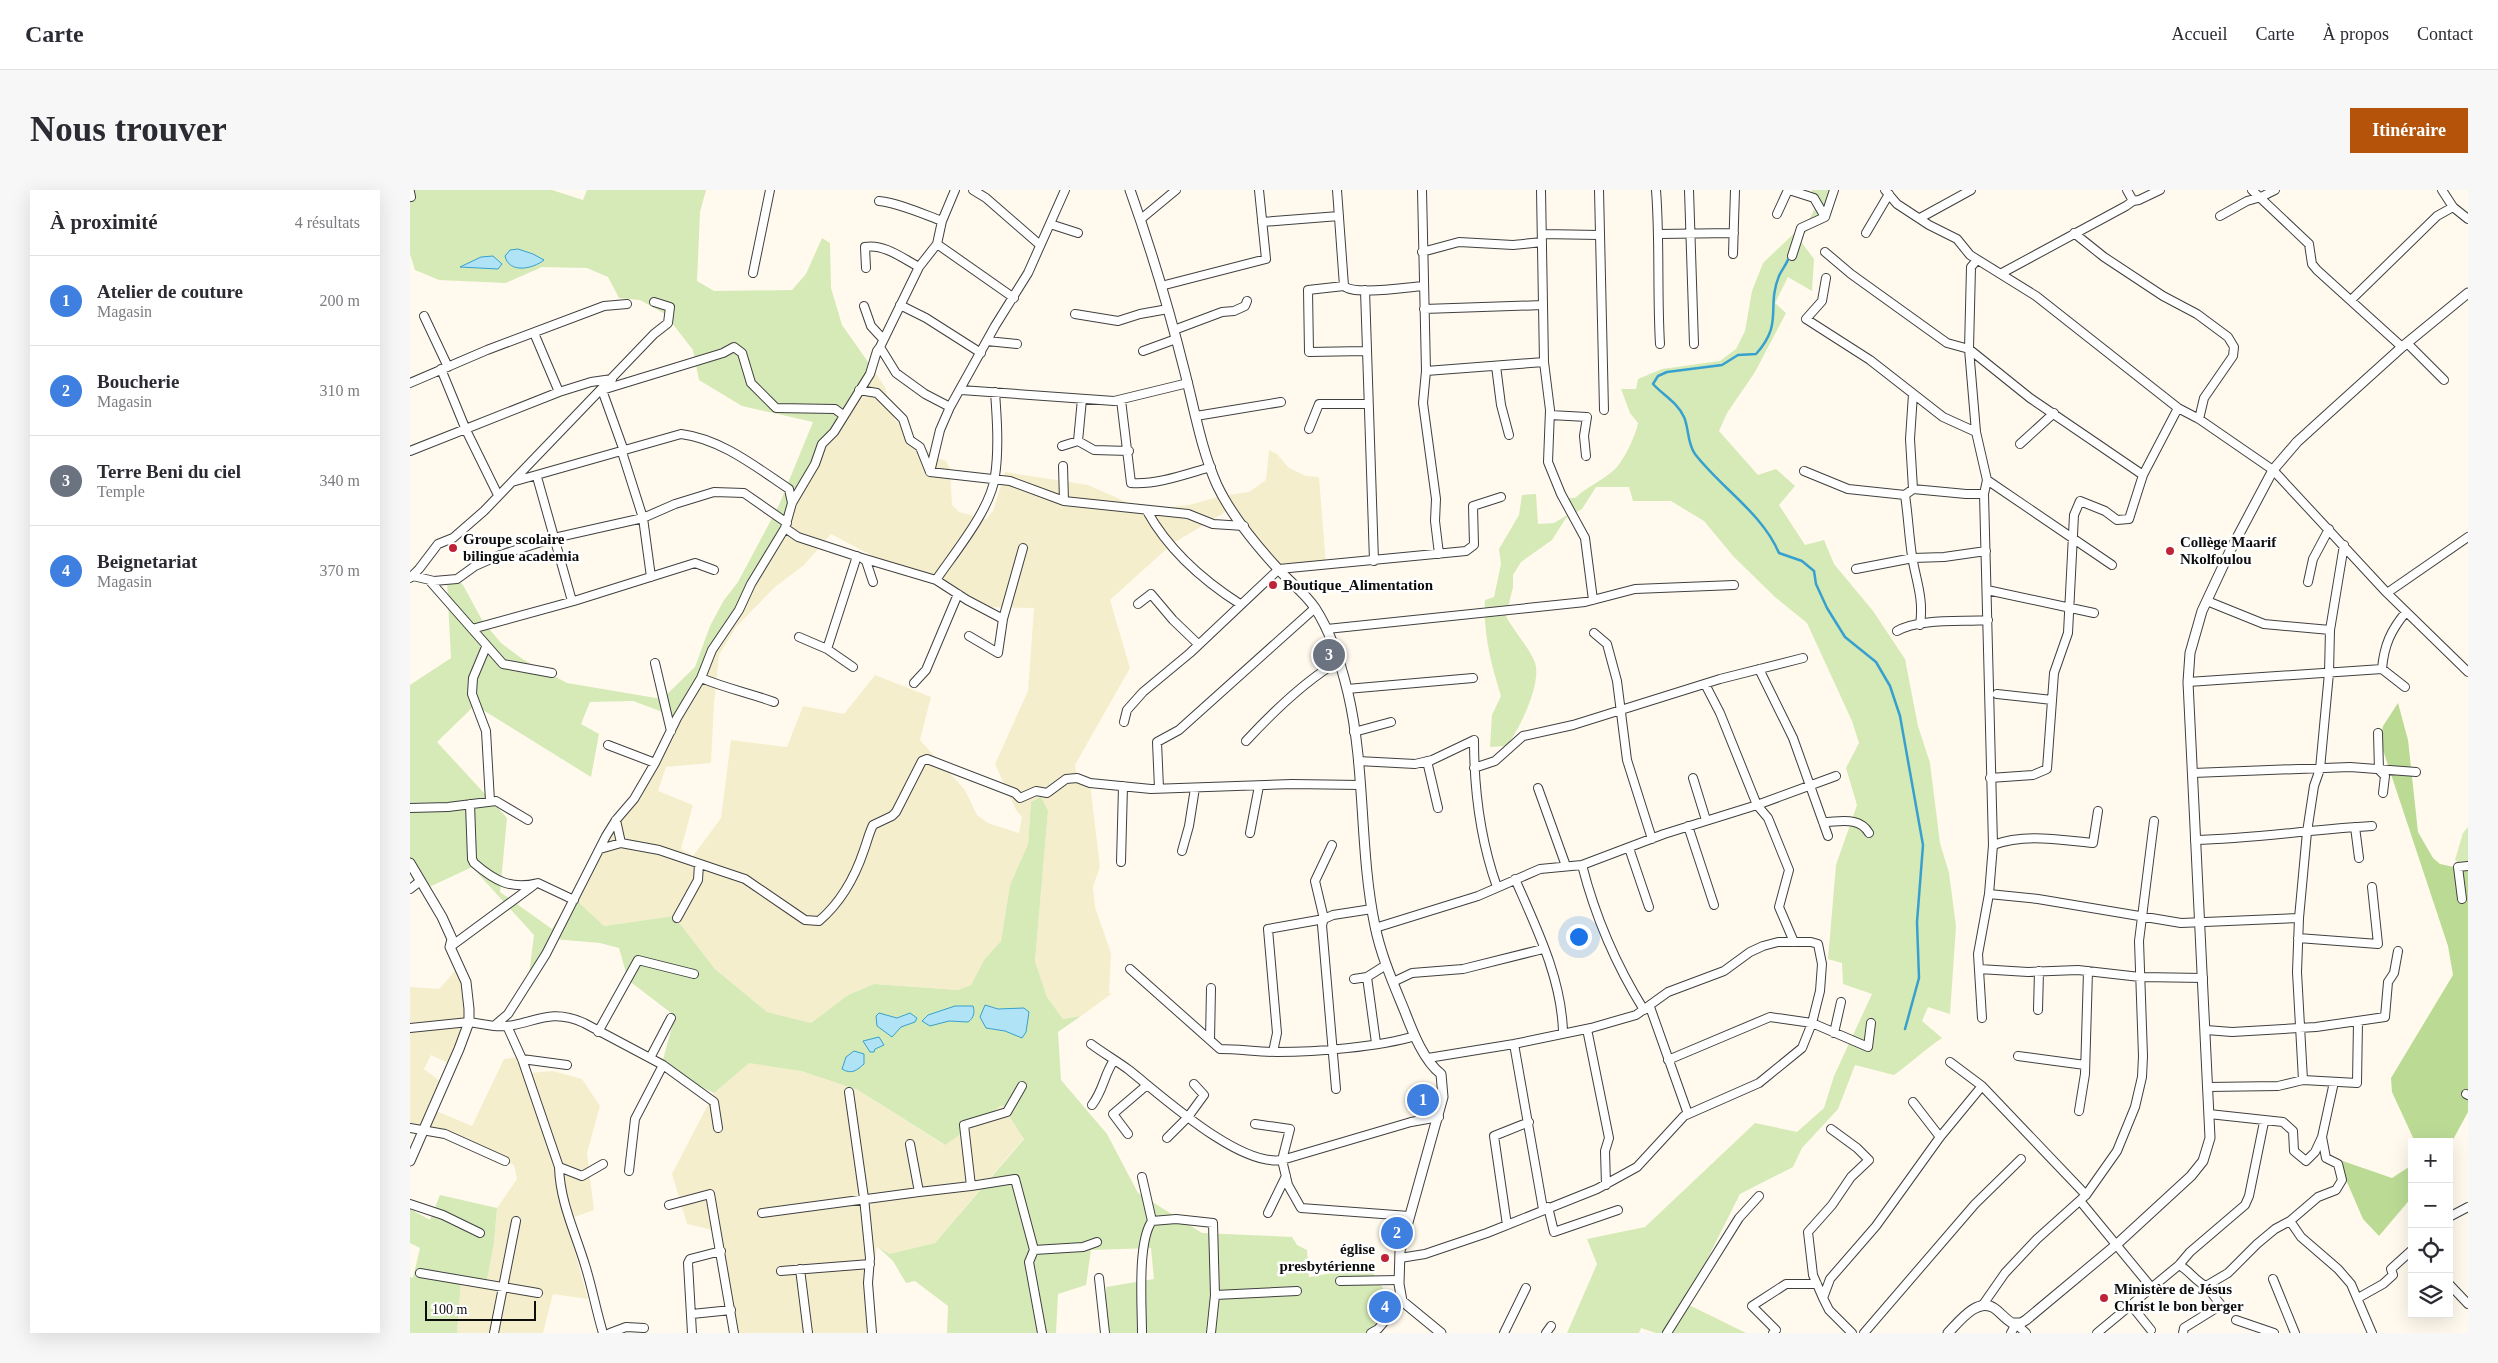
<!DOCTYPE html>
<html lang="fr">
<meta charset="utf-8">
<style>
body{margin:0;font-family:Georgia,serif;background:#f7f7f7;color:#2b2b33}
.controls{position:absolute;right:15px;bottom:15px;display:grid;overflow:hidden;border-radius:0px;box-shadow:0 5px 20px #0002}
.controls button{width:45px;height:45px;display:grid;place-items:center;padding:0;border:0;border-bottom:1px solid #e1e1e2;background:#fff;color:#2b2b33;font:25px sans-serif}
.scale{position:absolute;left:15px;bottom:12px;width:111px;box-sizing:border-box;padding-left:5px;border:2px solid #0d0d0d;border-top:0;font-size:14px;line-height:18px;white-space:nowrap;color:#0d0d0d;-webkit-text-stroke:4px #fff;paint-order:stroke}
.you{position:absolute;left:1168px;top:746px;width:18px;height:18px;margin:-12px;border:4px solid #fff;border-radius:50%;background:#1a73e8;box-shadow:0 0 0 8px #1a73e833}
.badge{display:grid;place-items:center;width:32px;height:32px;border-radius:50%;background:#b45309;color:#fff;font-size:16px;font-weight:700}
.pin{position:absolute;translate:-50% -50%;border:2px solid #fff;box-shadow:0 1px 5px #0006}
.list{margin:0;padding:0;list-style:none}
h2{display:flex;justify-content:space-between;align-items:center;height:65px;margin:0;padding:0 20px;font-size:21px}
h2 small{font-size:16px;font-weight:400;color:#7c7c81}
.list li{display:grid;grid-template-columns:32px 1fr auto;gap:15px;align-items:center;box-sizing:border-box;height:90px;padding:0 20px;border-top:1px solid #e1e1e2}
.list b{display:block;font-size:19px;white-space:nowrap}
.list p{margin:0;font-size:16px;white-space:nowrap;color:#7c7c81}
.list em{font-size:16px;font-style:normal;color:#7c7c81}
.icon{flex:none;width:28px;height:28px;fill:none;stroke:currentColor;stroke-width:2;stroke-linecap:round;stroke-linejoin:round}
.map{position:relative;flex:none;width:2058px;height:1143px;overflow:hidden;border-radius:0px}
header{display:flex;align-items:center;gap:30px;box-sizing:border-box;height:70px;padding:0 25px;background:#fff;border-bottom:1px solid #e1e1e2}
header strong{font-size:24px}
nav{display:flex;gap:28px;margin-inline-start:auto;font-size:18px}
.intro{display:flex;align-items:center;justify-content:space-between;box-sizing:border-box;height:120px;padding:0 30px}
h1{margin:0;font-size:35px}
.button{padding:12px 22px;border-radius:0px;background:#b45309;color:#fff;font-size:18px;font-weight:700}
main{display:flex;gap:30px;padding:0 30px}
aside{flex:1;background:#fff;border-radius:0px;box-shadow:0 5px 20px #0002}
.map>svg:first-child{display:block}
</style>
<header>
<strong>Carte</strong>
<nav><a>Accueil</a><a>Carte</a><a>À propos</a><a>Contact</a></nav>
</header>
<div class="intro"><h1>Nous trouver</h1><a class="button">Itinéraire</a></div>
<main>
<aside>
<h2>À proximité<small>4 résultats</small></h2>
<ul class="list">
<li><span class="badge" style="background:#3f7fe0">1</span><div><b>Atelier de couture</b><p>Magasin</p></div><em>200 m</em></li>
<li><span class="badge" style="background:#3f7fe0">2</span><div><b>Boucherie</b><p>Magasin</p></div><em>310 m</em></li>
<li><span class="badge" style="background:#6b7280">3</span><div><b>Terre Beni du ciel</b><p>Temple</p></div><em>340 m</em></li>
<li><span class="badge" style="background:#3f7fe0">4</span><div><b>Beignetariat</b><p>Magasin</p></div><em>370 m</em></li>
</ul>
</aside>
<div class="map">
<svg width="2058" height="1143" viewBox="0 0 2058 1143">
<rect width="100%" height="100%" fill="#fffaed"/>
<path fill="#f5eecd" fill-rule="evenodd" d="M463,179L475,197L484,229L526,268L536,271L540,279L542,315L549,322L576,329L583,321L595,282L678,295L721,314L751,318L779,315L811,306L839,302L856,290L859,260L867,264L879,278L896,286L909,287L916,374L869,379L820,319L762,354L700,410L720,478L665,575L667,588L680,593L690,677L683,697L685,717L701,763L699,804L704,802L671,826L653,829L637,807L625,771L638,621L621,612L618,654L600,695L591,751L574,770L561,795L549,800L464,794L438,805L401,833L357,822L305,779L264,726L194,736L165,709L433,224ZM421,344L489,380L538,392L572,417L624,418L618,501L585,574L606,620L612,627L609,643L578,633L567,625L555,600L510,550L521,507L465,485L434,524L393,516L377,557L321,550L311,628L283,666L271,659L283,615L248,601L256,577L301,573L304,514L309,465L326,437L365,397L394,375Z
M52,773L61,832L44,876L21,865L14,879L35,895L24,920L62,936L94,869L116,866L119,883L143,881L172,889L190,916L177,963L184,1020L156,1030L178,1109L143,1104L133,1143H47L51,1091L76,1095L84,1053L87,1018L107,989L104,975L63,957L0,938V797L29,799Z
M339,872L391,881L448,900L534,955L592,915L614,948L525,1053L479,1064L467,1057L459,1095L466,1143H324L325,1125L311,1042L277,1034L262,984L304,903Z"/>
<path fill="#d5eab6" d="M0,0H142L173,10L177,0H296L290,22L287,91L304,101L382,100L396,84L412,48L420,53L421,98L432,135L463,179L433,224L266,527L223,511L180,512L171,534L189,544L181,587L65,515L27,552L97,628L90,702L142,739L186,669L165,709L194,736L264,726L305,779L357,822L401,833L438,805L464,794L548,800L561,795L574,770L591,751L600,695L618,654L621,612L631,607L638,621L625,771L637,807L653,829L671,826L648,842L651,890L697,944L728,1003L792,1043L882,1047L887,1055L897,1060L899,1087L929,1082L963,1083L986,1118L961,1143H696V1097L744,1089L741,1058L681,1060L676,1095L648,1104L646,1143H537L538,1116L505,1091L496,1093L483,1071L467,1056L479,1064L525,1053L614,949L592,915L535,955L448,900L391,881L339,873L304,903L251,877L265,826L218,790L209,758L190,753L144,749L118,793L124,745L62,677L15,699L0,671V495L41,468L37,391L47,389L53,395L72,430L91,453L114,470L157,493L252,509L285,477L300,436L314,410L328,392L369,315L403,232L332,216L289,190L283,160L255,124L230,110L209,108L198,87L177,78L132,77L96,93L29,90L5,80L0,64Z
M1402,0H1428L1420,19L1389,49L1404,69L1402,101L1378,87L1365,113L1376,123L1345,182L1317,223L1309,241L1348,285L1366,279L1385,296L1369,315L1395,355L1414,350L1424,374L1463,421L1495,469L1508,536L1520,573L1530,653L1539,683L1546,736L1540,824L1518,817L1512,831L1532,848C1514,860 1501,873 1484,885L1445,875L1428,919L1392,958L1383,977L1330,1004L1275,1113L1336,1143H1246L1231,1138L1229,1143H1157L1187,1074L1177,1049L1235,1037L1345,933L1387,942L1414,918L1424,886L1462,804L1433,794L1432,773L1418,769L1426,675L1447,615L1436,578L1449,553L1442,531L1397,433L1365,407L1324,367L1294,331L1261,311H1223L1219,297H1186L1172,319L1156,328L1142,350L1111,372L1103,385V397L1096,426C1103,440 1121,460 1125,473C1132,493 1109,541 1096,556L1080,557L1082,525L1091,506C1081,474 1073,443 1075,410L1084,407L1091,374L1089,359L1109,325L1112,305L1126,304L1128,334L1144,333L1159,324L1155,308H1165C1177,297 1191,291 1203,281C1213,273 1226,245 1228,233L1220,223L1211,199H1226L1228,189L1252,179L1310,171L1326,159L1335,141L1342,101L1353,73L1400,28L1407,14L1401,4Z
M2058,637V679L2045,670L2053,643Z
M30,1005L87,1018L84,1053L76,1095L51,1091L47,1143H0V1087L3,1088L10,1058L0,1053V1019L20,1030Z"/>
<path fill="#bbdb95" d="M1988,513L1998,550L2008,642L2023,668L2030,674L2058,680V922L2039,957V952H2005L1982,902L1981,888L2043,785L2038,756L1970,551L1973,536Z
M1927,969L1982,988L2002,975V1007L1969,1046L1953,1029Z"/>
<path fill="#b1e3f7" stroke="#37a0cf" d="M108,59L123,64L134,70C123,79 99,84 95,66L100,60Z
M83,66L92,74L88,79L50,77L71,67Z
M575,815L588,819L614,818L619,822L616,842L612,848L595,841L576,838L570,827Z
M545,816H563C565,822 564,828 558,832L539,831L520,836L512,831L518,825Z
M469,823L487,828L500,823L507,828L505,832L491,837L482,847L467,836L466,826Z
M469,847L474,855L465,859L464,862H460L453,851Z
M444,861L454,864V874C447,880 442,885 432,879L436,867Z"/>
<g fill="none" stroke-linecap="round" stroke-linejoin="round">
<path stroke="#37a0cf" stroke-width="2.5" d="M1380,65C1377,74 1372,79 1369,86C1356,118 1374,133 1346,164L1328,165L1312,175L1257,182L1248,186L1243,194C1253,205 1267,212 1274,227C1279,238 1277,253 1285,264C1311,298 1352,323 1369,363L1392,371L1404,381L1406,394L1417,418L1435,447L1466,472L1480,496L1490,526L1513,655L1507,732L1509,788L1495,839"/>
<g stroke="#404040" stroke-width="10">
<path id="minor" d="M545,0L532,31L527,54L604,108
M563,0L576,8L630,55
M927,0L934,96C945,106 997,97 1013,96
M1012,0L1016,181L1013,213L1026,309L1025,331L1029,364
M1131,0L1134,172L1140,220L1138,272L1151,304L1175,348L1183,410
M1189,0L1194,220
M1246,0C1250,51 1247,103 1250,154
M1279,0L1284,154
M1379,0L1404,8L1415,27
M1475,0L1487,14L1519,35L1547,49L1560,65L1626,106L1768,218L1789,229L1863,280L1977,403L2058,482
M1842,0L1899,54L1902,74L1907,80L1992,157
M2032,0L2043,17L2058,29
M0,2L1,7
M469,11C489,13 513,24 532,31
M1723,11L1729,10L1750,0
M1367,24L1378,0
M1810,26L1837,11L1851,7L1865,0
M1510,28L1561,0
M731,29L766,0
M852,32L929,26
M640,34L668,43
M1456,43L1479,4
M1664,43L1694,67L1753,106L1787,124L1818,147L1824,157L1823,166L1794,208L1789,229
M1132,44L1189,45
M1249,44L1324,43
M527,54L509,77L470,157L486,183L515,204L540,217
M1012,62L1049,52L1103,55L1132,52
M1415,62L1441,84L1537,153L1559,159L1620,208L1733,285
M1323,64L1325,0
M1382,66L1391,38L1415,27L1424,0
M1567,70L1561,77L1559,159L1566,242L1577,290L1574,304L1583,655L1579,704L1568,764L1572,828
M456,78L455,57C473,53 494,69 509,77
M343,83L360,0
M1592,83L1716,16L1723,11L1717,0
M1416,88L1412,111L1396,129L1460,170L1533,227L1566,242
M751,96L856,69L849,0
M934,96L898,100L899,162L955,161
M955,100L964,371
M1941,110L2027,26L2043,17
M490,115L516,128L571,163
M454,116L461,136L473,149
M1014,119L1133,115
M665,124L708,131L730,124L758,119
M14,126L38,177
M764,140L812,122L824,121L835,116L837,111
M124,143L149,202
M577,151L607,154
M1997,153L2034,190
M733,161L766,149
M1086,176L1091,215L1099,245
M31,179L56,240L88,305
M1016,181L1134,172
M0,193L77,160L194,116L217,114
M449,200L467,203L493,229L500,250L510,257L520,282L600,291L654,311L778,324L803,334L834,336
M551,200L704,211L778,193
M1503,204L1500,249L1503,299
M711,210L721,293C747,295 776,284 801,277
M1140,225L1177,227L1174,246L1176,266
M786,226L871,212
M899,239L909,214H957
M668,251L672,209
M1610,254L1644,223
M652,256L668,251L684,260L719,261
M0,261L149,202L181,192L202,189
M214,261L192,200L313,163L324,157L332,163L341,193L366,218L425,219L433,225
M212,262L233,328L241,387
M653,276L654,311
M1394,281L1438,299L1495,305L1503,299L1556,304H1574
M520,282L530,240L540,217L585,136L618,83L655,0
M127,287L162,411
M1577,290L1702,375
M102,292L271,244C311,249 346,277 379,299L382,313
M1495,305C1498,325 1499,346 1502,366C1506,391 1514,408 1510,435
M737,321C758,359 794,391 830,414
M375,338L388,347L452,368L456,371L463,392
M452,368L526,390L557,410L593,429L588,463L559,446
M1446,379L1503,368L1534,367L1576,361
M3,386L24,391L47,389L65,376L90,365L144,348L233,328L265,314L304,302L334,303L377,333
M0,388L9,379L28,354L43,348L74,321L244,144L258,133L260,117L244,112
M19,390L93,474L142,483
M526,390C545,362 581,319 585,286C589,259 587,229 585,202
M1898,392L1903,369L1919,339
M1577,400L1684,423
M1977,403L2058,347
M1797,411L1854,434L1920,440
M728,414L741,404L763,430L788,454
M593,429L613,358
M62,439L164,411L285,373L304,380
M917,439L1175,412L1225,399L1324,395
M1487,441C1509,428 1552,432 1578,430
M1184,443L1197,454L1207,491L1217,570L1242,649
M389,447L417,459L443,477
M76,457L63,488L62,504L76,541L80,611
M417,459L447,366
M245,473L261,541
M1349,479L1383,548L1418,646
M1972,479C1974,455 1981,440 1996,422
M291,488C315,498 339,503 364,512
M1778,492L1972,479L1995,497
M504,493L516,480L548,404
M1295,494L1310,523L1347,615L1358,628L1379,680L1369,717L1384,752
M937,499L1063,488
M1587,504L1642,510
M714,532L717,520L733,502L780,463L869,379L1056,361L1064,355L1063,316L1091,307
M944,542L981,532
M1968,543L1969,580L1975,586L1973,603
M836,551C862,523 896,490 929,471
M198,555L245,573
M948,571L1005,574L1022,570L1064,550C1064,601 1070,649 1087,697
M1017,571L1028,618
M1064,578L1085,571L1113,546L1163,535L1310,489L1393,468
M1783,583L1940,577L2006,582
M1283,588L1296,630
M1580,588L1623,585L1637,579L1644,483L1658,443L1664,325L1670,311L1695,321L1707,330L1719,329L1733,285L1768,218
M749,598L747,552L769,540L905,418
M1128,598L1156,676
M60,614L62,669L64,673C85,691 101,700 128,693L164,710
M0,618L38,617L86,611L118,630
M206,630L211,653
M1413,632C1430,632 1449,626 1459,643
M1278,636L1304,715
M1945,637L1949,668
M840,643L849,596
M1785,650C1844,649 1903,639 1962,636
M1583,655C1615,643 1650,650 1683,653L1688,621
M1219,658L1239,717
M190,659L211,653L249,660L314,682L335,689L395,730L409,731C430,713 445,687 454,660C457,652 459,643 463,635L482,626L486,622L512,571L517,569L605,603L610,608L626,601L637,603L656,589L667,588L680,593L741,599L882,594L950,595
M772,661L779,636L785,598
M711,672L713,596
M1172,675C1185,726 1206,775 1234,820
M1105,689C1126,737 1152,789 1153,843
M0,699L9,692
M1579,704L1628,709L1771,733L1889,728
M2052,709L2048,677L2058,676
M267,728L288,690L289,674
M965,738L1068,706L1130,679L1172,675L1254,644L1347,615L1426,586
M1888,748L1968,754L1962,697
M40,757L124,695
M720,779L810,859C829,859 848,862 867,862C906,862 969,857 1005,846
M1569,779L1618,782L1668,780L1730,787L1793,788
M957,787L966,853
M944,789L957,787L976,775
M983,792L1002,783L1053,779L1133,759
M1240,817L1278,924
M1628,820L1629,781
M84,836C119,839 135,815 174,833L253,875L304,912L308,938
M0,838L59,832L84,836L98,824L136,764L196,646L206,630L224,609L245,573L267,528L291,488L302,460L329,420L341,394L375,338L382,313L405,274L412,254L424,242L460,184L467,161L470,157
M98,838L112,869L149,977L172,986L193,974
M1177,839L1199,948L1195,961L1196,995
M1796,840L1822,842L1906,837L1975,827L1978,792L1984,783L1988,761
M188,842L228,770L284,784
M1424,843L1431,812
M800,850L801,798
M681,854C693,863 707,871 719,880C752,906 829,977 872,970L1001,932L1029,927
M1104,854L1133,1019
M863,862L867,843L858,739L914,729L905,691L922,655
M1608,866L1675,875
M240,868L261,828
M112,869L157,875
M1258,870L1360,827L1402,833L1458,857L1461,833
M1540,872L1572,896L1676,1005
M1893,890L1887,782L1889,728L1897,642L1904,596L1910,579L1919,483L1920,440L1934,355
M1798,897L1868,896L1893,890L1947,893L1948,831
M926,899L912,735L914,729L923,725L962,719
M439,902L454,1008L460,1068L458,1093L462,1143
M2056,904L2058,905
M1503,912L1530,947
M682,915C694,899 693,887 704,870
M1669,921L1675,884L1678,781
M845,934L880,939L872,970L878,995L891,1018L999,1026
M0,938L35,944L95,971
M718,944L703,924L737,895
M1912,947L1924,892
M757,948L778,927L794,905L784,894
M149,977C150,1012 165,1042 175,1075C182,1097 186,1120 193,1143
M219,981L225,929L253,875
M732,987L742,1031
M561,996L605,989L624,1060L619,1072L632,1143
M509,1002L561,996L554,935L597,922L612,896
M1671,1012L1741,1097
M0,1014L33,1025L70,1043
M259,1015L300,1004L324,1143
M1138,1017L1144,1042L1208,1020
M352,1023L509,1002L500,954
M858,1023L876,986
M2039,1027L2058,1017
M1880,1031L1891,1047L1928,1079L1941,1094L1962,1143
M1097,1035L1084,946L1119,932
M624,1060L673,1057L687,1052
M990,1068L1015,1064L1077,1043L1187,999L1227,977L1274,926L1349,893L1392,858L1402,833L1410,801L1412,774L1408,754L1401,752H1368L1353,756L1340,762L1314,781L1258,802L1226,825L1181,838L1104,854L1018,868
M1769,1075C1780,1081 1785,1091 1796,1096L1818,1083L1847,1054L1865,1039L1880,1031L1908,1007L1926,1000L1932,990L1928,974L1916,968L1912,947L1905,962L1896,971L1884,961L1883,941L1873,932L1799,924
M390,1079L398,1143
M371,1081L460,1074
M10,1083L128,1103
M689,1088L695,1143
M1863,1089L1885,1143
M930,1091L989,1090
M2039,1094L2058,1114
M805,1105L887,1101
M1413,1108L1403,1085L1398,1042L1422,1015L1441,987L1459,970L1447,958L1421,939
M1948,1108L1973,1094L1983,1085L1981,1079L2002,1060
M1721,1115L1741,1140
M1572,1116L1595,1083L1627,1049L1676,1005L1707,961L1725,917L1732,887L1733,866L1729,751L1744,631
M282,1124L321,1120
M1826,1130L1864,1143
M84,1143L106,1031
M200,1143L216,1137L234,1138
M282,1143L278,1073L280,1069L311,1061
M732,1143C732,1116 727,1052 742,1031L766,1029L803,1033L805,1105L801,1143
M961,1143L968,1139L992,1111
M1094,1143L1116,1098
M1136,1143L1141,1136
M1257,1143L1329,1028L1349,1006
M1363,1143L1366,1140L1342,1116L1376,1094H1407
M1442,1143L1419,1120L1413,1108L1420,1089L1466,1036L1530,947L1572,896
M1454,1143L1565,1014L1611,969
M1601,1143L1606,1134L1616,1143
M1687,1143L1769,1075L1780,1062L1835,1015L1839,1006L1854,932
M1773,1143L1774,1138L1811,1115L1796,1096"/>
</g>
<g stroke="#404040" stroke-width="11">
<path id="tertiary" d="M720,0C741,59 759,119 774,179C784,217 791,259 807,295C821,325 846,355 869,380C881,393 895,403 905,418C922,444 931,474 938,503C956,580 949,660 965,736C971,766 984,795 995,822C1003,843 1014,871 1031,884L1033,907L990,1061L989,1094L992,1111L1031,1143
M0,673L32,727L42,749L40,757L56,792L59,819V832L49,859L0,971
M1538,1143C1548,1133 1567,1107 1584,1118C1590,1122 1595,1129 1602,1133H1611L1616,1130L1706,1055L1781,986L1793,971L1800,948L1778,492L1780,463L1792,421L1820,361L1863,280L1887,252L1920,222L1992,157L2058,103"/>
</g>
<use href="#minor" stroke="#fff" stroke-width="8"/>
<use href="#tertiary" stroke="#fff" stroke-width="9"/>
</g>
<g fill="#bf2338" stroke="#fff" stroke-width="2">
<circle cx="43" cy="358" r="5"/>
<circle cx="1760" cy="361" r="5"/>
<circle cx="863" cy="395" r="5"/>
<circle cx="975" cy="1068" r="5"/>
<circle cx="1694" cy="1108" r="5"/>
</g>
<g text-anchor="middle" stroke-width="5" stroke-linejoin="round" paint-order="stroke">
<g font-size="15" font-weight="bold" fill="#0d0d0d" stroke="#fff" text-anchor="start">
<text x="53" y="354">Groupe scolaire<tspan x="53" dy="17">bilingue academia</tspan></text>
<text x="1770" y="357">Collège Maarif<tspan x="1770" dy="17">Nkolfoulou</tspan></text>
<text x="873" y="400">Boutique_Alimentation</text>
<text x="965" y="1064" text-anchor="end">église<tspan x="965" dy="17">presbytérienne</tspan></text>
<text x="1704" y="1104">Ministère de Jésus<tspan x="1704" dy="17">Christ le bon berger</tspan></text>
</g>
</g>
</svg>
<div class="controls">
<button>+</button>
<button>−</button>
<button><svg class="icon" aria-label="locate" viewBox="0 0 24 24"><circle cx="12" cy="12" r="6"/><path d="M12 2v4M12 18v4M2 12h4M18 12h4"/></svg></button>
<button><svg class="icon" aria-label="layers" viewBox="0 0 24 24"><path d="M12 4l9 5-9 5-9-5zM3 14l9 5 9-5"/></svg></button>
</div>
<div class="scale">100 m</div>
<div class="you"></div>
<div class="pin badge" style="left:1013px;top:910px;background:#3f7fe0">1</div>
<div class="pin badge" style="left:987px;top:1043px;background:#3f7fe0">2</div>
<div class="pin badge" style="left:919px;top:465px;background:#6b7280">3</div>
<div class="pin badge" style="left:975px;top:1117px;background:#3f7fe0">4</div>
</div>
</main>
